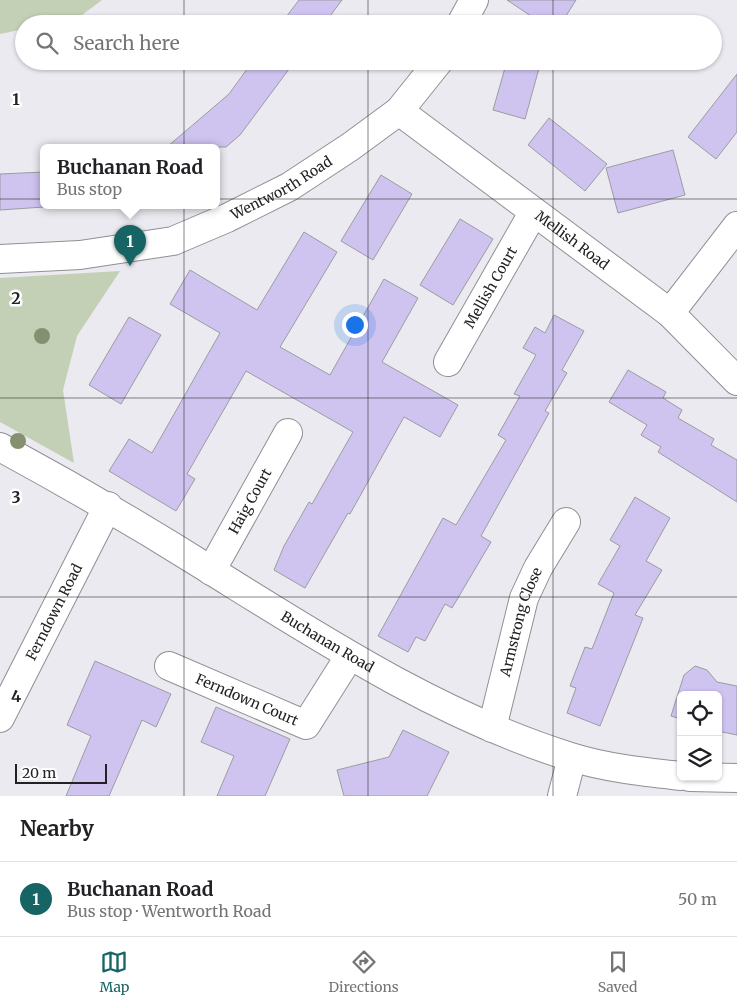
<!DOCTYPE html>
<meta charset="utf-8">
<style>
body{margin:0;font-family:Merriweather,serif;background:#f6f6f6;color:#202124}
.controls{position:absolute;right:15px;bottom:15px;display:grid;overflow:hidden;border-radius:8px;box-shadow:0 1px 4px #0004}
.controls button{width:45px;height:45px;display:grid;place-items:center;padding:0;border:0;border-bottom:1px solid #e0e0e0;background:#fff;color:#202124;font:25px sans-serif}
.scale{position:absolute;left:15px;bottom:12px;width:92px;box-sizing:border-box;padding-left:5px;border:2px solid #222123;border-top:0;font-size:14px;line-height:18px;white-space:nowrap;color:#222123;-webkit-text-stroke:4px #fff;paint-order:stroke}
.you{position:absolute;left:354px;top:324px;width:18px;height:18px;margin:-12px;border:4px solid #fff;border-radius:50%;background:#1a73e8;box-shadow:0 0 0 8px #1a73e833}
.badge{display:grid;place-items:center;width:32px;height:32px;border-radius:50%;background:#166463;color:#fff;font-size:16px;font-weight:700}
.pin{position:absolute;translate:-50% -41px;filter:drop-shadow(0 1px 2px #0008)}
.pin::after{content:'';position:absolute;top:26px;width:18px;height:15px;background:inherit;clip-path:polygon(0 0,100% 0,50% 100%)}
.popup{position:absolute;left:40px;top:144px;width:180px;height:65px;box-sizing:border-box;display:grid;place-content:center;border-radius:8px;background:#fff;filter:drop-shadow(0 1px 4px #0005);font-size:16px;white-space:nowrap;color:#757577}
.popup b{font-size:19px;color:#202124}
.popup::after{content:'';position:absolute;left:50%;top:100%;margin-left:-10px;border:10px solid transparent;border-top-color:#fff}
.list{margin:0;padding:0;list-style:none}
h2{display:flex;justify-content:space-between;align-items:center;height:65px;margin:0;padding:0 20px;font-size:21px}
h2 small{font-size:16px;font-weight:400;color:#757577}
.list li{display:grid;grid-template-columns:32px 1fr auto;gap:15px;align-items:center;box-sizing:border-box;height:75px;padding:0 20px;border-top:1px solid #e0e0e0}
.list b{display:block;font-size:19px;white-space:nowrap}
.list p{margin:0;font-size:16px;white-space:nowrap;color:#757577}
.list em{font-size:16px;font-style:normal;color:#757577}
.icon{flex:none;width:28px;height:28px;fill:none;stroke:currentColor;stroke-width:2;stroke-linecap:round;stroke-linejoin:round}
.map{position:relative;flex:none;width:737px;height:796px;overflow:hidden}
.search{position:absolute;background:#fff;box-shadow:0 1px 4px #0004;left:15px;right:15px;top:15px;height:55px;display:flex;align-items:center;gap:12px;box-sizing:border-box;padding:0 18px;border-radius:28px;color:#757577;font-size:19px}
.sheet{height:140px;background:#fff}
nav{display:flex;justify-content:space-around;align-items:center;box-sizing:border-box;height:70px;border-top:1px solid #e0e0e0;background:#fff;font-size:14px;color:#757577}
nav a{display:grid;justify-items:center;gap:2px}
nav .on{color:#166463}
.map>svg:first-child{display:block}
</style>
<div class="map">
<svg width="737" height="796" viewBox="0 0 737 796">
<rect width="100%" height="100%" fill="#ebeaf0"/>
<path fill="#c4d0b6" d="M0,0H102L70,24H24V29L0,34Z
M120,271L77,336L63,390L74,463L0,422V278Z"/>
<path fill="#cfc4f0" stroke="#9c9ba1" d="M299,0H342L324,24H288L283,21Z
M507,0H576L561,24H543Z
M253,61H295L240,135L226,147H167L229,94Z
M507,61H541L525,119L493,110Z
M737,74V132L716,159L688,137Z
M549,118L607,164L585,191L528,145Z
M673,150L685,195L618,213L606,168Z
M44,172V207L0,210V174Z
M381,175L412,194L373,260L341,241Z
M460,219L493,239L453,305L420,285Z
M304,232L337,252L280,347L330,375L384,279L418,298L382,362L458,405L440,437L404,417L350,514L348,513L305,588L274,570L284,546L309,502L312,504L353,432L246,371L187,474L195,479L176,511L109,471L129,439L152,453L220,333L170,304L190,270L257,310Z
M554,315L584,331L562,370L567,373L545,411L549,413L481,536L491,542L452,608L445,604L425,641L416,637L408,652L378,636L443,518L456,525L506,440L498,435L520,396L514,394L536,355L523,348L535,327L545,333Z
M129,317L161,335L121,404L89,385Z
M628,370L666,392L663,398L682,410L678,418L714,439L711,445L737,460V502L658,452L661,447L641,435L647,425L609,402Z
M635,497L670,518L646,561L662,570L635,615L643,618L600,726L567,713L576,688L570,686L585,647L592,649L614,593L598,584L620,546L610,540Z
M95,661L171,694L156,727L142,720L109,796H66L91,736L67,725Z
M695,666L707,670L717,682L737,686V735L718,731V695H681V719L671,716L684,675Z
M216,707L290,739L265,796H217L234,756L201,742Z
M403,730L449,752L427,796H344L337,770L389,757Z"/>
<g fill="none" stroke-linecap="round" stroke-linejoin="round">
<g stroke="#908f95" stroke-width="30">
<g id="minor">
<path d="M461,24L474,0"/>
<path id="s1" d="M399,111L670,313L737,381"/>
<path id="s2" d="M0,259L80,255L173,241L227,218L289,187L350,147L399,111L439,61"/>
<path d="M670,313L737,226"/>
<path id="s3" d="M448,362L533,213"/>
<path id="s4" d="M0,447C72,486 142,527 212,571C326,642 442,717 571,757C606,768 645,772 681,776"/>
<path id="s5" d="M211,571L288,433"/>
<path id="s6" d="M169,666L306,725L349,657"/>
<path id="s7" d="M0,718L108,506"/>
<path id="s8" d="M492,728L524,598L538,568L566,522"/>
<path d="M690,777L737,778"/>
<path d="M562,796L572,758"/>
</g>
</g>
<use href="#minor" stroke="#fff" stroke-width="28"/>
</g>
<g fill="#84906f">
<circle cx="42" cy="336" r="8"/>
<circle cx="18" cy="441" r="8"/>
</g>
<path fill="none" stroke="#222123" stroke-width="1" stroke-opacity="0.55" d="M184,0V24M368,0V24M553,0V24M184,61V796M368,61V796M553,61V796M0,199H737M0,398H737M0,597H737"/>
<g text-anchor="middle" stroke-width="5" stroke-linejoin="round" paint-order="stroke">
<g font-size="14" fill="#222123" stroke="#fff">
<text dy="5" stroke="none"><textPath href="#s2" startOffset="295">Wentworth Road</textPath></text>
<text dy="5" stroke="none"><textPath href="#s1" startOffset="216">Mellish Road</textPath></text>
<text dy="5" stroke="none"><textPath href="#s3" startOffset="86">Mellish Court</textPath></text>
<text dy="5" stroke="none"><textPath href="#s5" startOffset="80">Haig Court</textPath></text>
<text dy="5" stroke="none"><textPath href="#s7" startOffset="119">Ferndown Road</textPath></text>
<text dy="5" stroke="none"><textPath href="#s8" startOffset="110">Armstrong Close</textPath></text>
<text dy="5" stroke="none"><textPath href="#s4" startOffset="381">Buchanan Road</textPath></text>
<text dy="5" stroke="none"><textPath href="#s6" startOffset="85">Ferndown Court</textPath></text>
</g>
</g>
<g font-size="16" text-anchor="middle" font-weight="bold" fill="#222123" stroke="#fff" stroke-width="5" stroke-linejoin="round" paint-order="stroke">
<text x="16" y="105">1</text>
<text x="16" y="304">2</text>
<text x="16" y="503">3</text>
<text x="16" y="702">4</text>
</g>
</svg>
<div class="controls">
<button><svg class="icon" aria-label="locate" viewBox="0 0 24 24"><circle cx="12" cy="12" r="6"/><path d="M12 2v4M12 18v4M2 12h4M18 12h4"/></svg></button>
<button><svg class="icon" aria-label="layers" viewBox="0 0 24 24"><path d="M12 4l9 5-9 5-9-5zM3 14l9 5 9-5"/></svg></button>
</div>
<div class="scale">20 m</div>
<div class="you"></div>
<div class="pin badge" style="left:130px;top:266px">1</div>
<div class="popup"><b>Buchanan Road</b>Bus stop</div>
<div class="search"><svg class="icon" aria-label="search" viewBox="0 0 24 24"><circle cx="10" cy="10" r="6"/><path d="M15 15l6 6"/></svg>Search here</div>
</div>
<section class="sheet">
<h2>Nearby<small></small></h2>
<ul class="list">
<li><span class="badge">1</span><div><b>Buchanan Road</b><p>Bus stop · Wentworth Road</p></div><em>50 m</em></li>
</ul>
</section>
<nav>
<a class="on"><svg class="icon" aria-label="map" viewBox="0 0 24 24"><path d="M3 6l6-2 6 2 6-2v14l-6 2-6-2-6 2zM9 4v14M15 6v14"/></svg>Map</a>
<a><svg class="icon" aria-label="directions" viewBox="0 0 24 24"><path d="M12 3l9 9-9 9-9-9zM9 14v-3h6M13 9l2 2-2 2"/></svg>Directions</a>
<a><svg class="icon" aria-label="saved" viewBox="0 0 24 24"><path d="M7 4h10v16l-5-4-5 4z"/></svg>Saved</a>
</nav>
